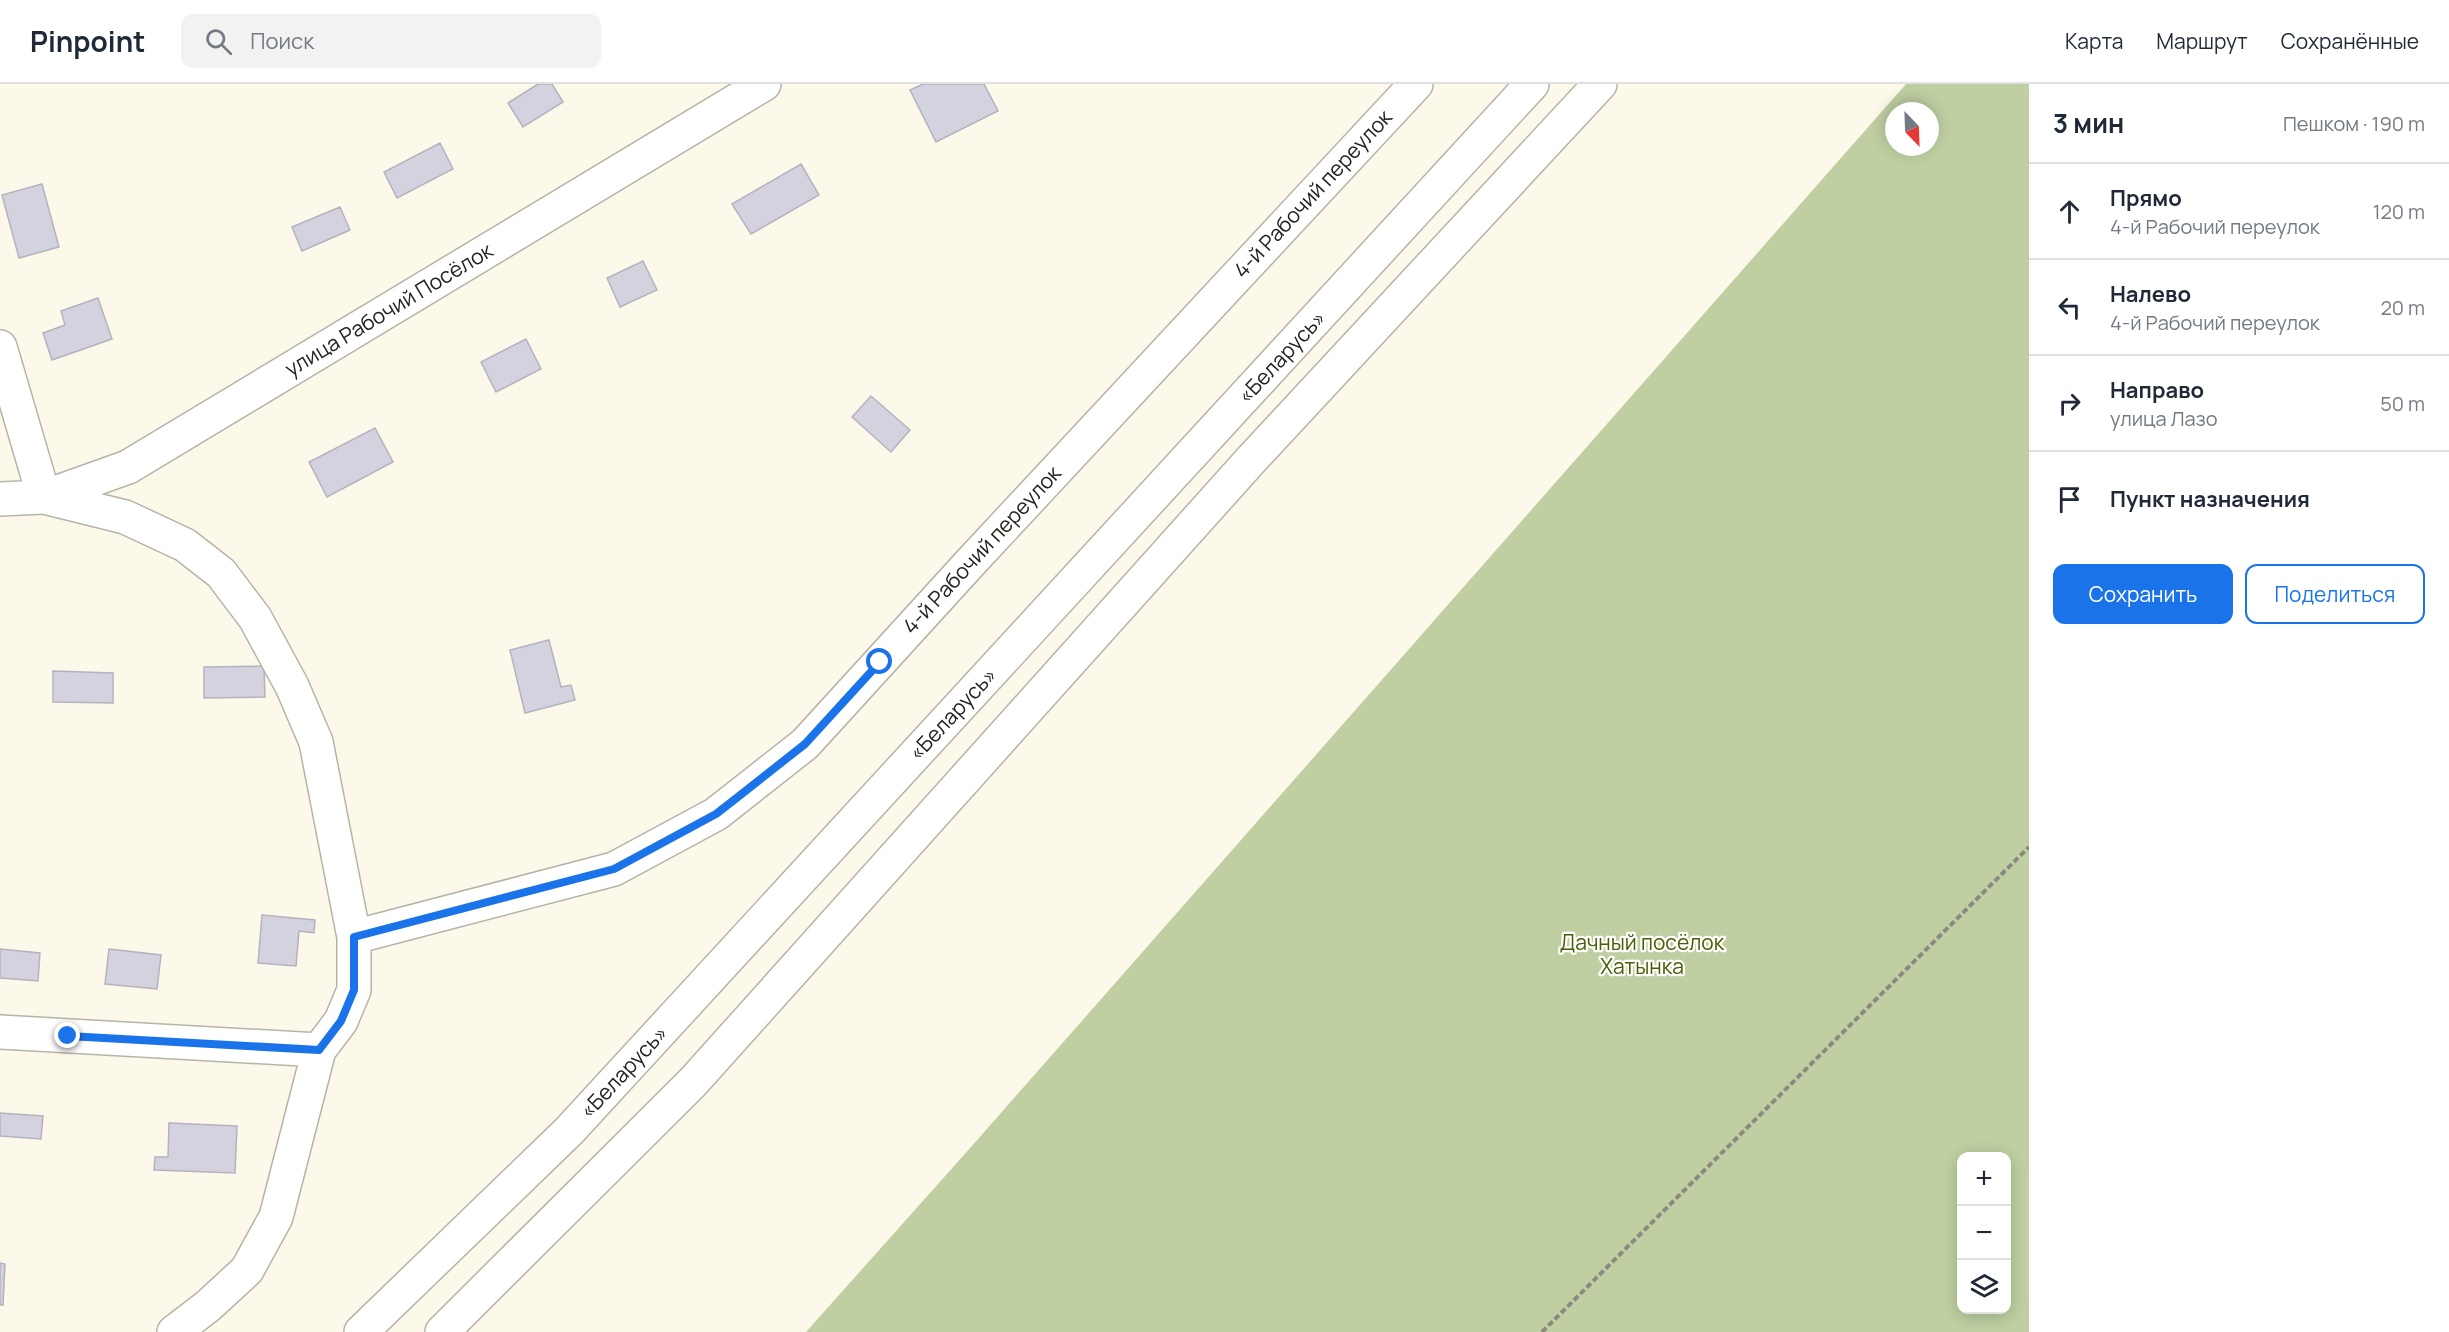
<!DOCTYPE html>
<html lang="ru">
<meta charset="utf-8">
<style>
body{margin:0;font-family:Manrope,sans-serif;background:#f2f2f3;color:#1f2937}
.controls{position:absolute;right:18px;bottom:18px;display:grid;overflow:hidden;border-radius:12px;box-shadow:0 3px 15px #0003}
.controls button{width:54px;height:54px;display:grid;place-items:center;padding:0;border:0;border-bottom:2px solid #e0e1e3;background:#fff;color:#1f2937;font:30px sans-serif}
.compass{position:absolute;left:1885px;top:18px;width:54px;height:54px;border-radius:50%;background:#fff;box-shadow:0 3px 15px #0003;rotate:157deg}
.stop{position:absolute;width:18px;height:18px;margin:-14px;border:4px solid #1a73e8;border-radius:50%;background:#fff}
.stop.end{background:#1a73e8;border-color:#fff;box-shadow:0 2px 6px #0008}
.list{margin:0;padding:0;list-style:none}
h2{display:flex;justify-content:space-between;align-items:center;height:78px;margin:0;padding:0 24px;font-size:26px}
h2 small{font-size:20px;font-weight:400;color:#747a83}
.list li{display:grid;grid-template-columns:39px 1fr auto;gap:18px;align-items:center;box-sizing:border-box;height:96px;padding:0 24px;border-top:2px solid #e0e1e3}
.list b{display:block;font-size:22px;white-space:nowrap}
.list p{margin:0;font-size:20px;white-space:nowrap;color:#747a83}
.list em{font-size:20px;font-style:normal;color:#747a83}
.actions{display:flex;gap:12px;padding:18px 24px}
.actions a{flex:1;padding:14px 0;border:2px solid #1a73e8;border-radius:12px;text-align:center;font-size:21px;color:#1a73e8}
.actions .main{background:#1a73e8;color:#fff}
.icon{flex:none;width:33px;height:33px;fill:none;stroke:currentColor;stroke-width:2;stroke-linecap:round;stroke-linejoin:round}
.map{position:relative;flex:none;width:2029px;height:1248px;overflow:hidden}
header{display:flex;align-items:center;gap:36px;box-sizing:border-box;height:84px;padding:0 30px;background:#fff;border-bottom:2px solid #e0e1e3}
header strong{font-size:28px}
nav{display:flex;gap:33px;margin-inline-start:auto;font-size:21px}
.search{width:420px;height:54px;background:#f2f2f3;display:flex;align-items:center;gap:15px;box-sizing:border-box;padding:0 21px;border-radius:12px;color:#747a83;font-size:22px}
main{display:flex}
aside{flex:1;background:#fff}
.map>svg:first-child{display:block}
</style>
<header>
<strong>Pinpoint</strong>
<div class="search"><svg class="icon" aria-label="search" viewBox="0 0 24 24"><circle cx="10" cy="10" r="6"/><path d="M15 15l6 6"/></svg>Поиск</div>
<nav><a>Карта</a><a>Маршрут</a><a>Сохранённые</a></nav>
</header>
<main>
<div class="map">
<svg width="2029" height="1248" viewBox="0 0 2029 1248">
<rect width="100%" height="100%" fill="#fcf9eb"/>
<path fill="#bfcfa2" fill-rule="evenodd" d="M1906,0H2029V1248H806L971,1063ZM1894,27H1930V63H1894ZM1962,1072H2006V1226H1962Z"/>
<path fill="#d4d2df" stroke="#b5b2bf" stroke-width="1.5" d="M538,0H552L563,18L523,43L508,19Z
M923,0H984L998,27L936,58L910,6Z
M440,59L453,85L397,114L384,88Z
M801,80L819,111L751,150L732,120Z
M42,100L59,163L19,174L2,111Z
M340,123L350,146L302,167L292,143Z
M643,177L657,206L620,223L607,194Z
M98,214L112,255L52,276L43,249L65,241L61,227Z
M526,255L541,285L496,308L481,278Z
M871,312L910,346L891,368L852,333Z
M375,344L393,378L327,413L309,378Z
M549,556L561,603L571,601L575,616L525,629L510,566Z
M264,582L265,613L204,614V583Z
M53,587L113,589V619L53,618Z
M262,831L315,836L314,849L299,847L296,882L258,879Z
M0,865L40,869L38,897L0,894Z
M109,865L161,871L157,905L105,900Z
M0,1029L43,1032L41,1055L0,1052Z
M169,1039L237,1042L235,1089L154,1086L155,1073H168Z
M0,1179L5,1180L3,1221H0Z"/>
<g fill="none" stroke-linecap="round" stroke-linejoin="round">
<g stroke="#b7b3a6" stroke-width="36">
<path id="street" d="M0,263L44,413
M44,413L125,433L185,461L221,489L255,534L292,602L316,658L354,853
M0,415L44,413L128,383L764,0
M0,948L319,966
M174,1248L208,1222L247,1186L276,1133L319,966L341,937L354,906V853L614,785L716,730L805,660L970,479L1416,0"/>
</g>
<g stroke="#b7b3a6" stroke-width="36">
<path id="highway" d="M361,1248L569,1047L1532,0
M442,1248L693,998L1250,377L1600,0"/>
</g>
<path stroke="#8c8a80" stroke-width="4" stroke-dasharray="6 3" stroke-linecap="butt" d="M1542,1248L2029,763"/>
<use href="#street" stroke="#fff" stroke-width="33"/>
<use href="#highway" stroke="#fff" stroke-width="33"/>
</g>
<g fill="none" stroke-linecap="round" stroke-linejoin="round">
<path stroke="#1a73e8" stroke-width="8" d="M68,952L319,966L341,937L354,906V853L614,785L716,730L734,716L805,660L880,578"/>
</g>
<g text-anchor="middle" stroke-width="4.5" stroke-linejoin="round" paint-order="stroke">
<g font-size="21" fill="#23221d" stroke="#fff">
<text transform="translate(1313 110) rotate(-47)" y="7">4-й Рабочий переулок</text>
<text transform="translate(389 226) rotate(-31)" y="7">улица Рабочий Посёлок</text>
<text transform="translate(1282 273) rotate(-47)" y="7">«Беларусь»</text>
<text transform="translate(982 466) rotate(-47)" y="7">4-й Рабочий переулок</text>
<text transform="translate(953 630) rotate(-47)" y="7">«Беларусь»</text>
<text transform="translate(624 988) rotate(-47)" y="7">«Беларусь»</text>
</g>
<g font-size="21" fill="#485e02" stroke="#fff">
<text x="1642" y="866">Дачный посёлок<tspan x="1642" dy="24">Хатынка</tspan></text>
</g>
</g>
</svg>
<div class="controls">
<button>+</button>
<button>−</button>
<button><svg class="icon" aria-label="layers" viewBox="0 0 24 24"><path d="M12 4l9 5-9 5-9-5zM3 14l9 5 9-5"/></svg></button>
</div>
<svg class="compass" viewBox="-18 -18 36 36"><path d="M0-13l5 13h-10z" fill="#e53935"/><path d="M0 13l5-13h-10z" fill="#747a83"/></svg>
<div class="stop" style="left:880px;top:578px"></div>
<div class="stop end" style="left:68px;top:952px"></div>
</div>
<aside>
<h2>3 мин<small>Пешком · 190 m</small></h2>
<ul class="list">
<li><svg class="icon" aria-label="ahead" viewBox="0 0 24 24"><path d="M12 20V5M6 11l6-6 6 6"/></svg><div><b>Прямо</b><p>4-й Рабочий переулок</p></div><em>120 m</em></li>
<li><svg class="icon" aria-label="left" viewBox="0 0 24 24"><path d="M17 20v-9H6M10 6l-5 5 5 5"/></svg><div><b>Налево</b><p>4-й Рабочий переулок</p></div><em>20 m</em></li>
<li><svg class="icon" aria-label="right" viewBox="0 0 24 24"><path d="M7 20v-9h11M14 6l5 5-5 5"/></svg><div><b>Направо</b><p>улица Лазо</p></div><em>50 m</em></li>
<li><svg class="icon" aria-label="arrive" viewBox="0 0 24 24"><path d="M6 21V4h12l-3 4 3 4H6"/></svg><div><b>Пункт назначения</b></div></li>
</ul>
<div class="actions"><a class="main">Сохранить</a><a>Поделиться</a></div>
</aside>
</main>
